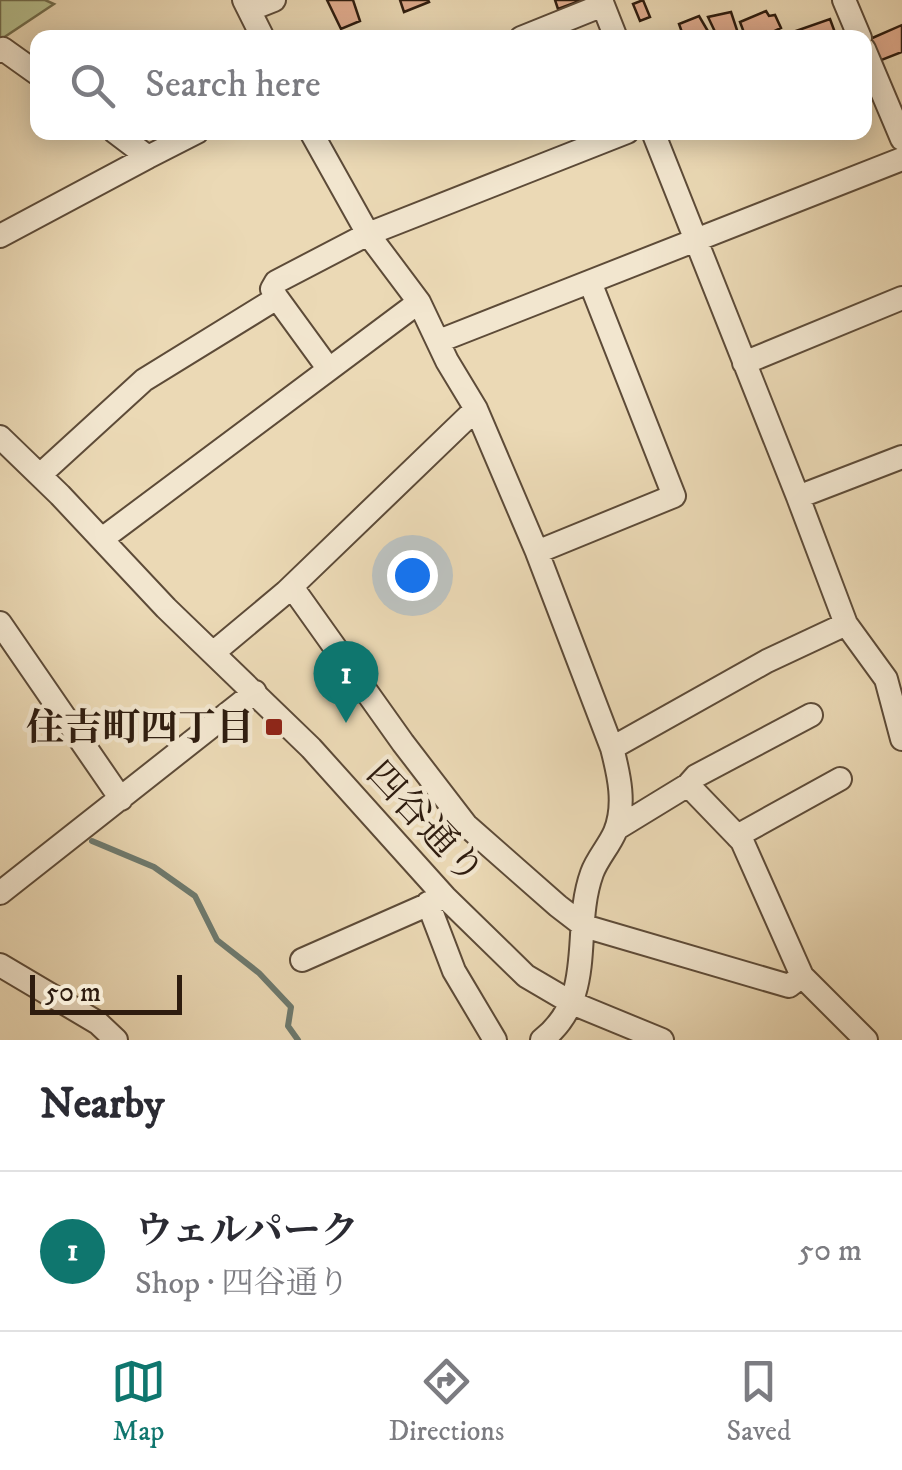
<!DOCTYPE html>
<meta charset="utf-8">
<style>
body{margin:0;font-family:"IM FELL DW Pica","Noto Serif JP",serif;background:#f2f2f3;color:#2b2b33}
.scale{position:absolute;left:30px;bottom:25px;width:152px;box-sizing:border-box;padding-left:10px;border:5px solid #2e1c0f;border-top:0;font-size:28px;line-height:35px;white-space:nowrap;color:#2e1c0f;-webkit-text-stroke:8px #f2e6cf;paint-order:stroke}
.you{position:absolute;left:412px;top:575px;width:35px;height:35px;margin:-25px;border:8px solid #fff;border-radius:50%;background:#1a73e8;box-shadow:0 0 0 15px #1a73e833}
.badge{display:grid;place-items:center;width:65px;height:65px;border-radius:50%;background:#0f766e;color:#fff;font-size:32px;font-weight:700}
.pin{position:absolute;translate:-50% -82px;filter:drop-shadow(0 2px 5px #0008)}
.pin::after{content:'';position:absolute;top:52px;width:35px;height:30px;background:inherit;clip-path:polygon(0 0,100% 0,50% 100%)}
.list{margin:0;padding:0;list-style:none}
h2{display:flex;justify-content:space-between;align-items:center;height:130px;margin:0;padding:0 40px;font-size:42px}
h2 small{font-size:32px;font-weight:400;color:#7c7c81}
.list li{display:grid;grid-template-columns:65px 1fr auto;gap:30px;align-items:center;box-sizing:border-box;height:160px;padding:0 40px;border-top:2px solid #e1e1e2}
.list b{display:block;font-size:38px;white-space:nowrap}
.list p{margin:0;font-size:32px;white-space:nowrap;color:#7c7c81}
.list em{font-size:32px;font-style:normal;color:#7c7c81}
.icon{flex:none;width:55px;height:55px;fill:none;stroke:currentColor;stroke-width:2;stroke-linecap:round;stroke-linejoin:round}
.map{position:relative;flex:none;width:902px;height:1040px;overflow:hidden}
.search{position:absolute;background:#fff;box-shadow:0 5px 25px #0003;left:30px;right:30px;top:30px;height:110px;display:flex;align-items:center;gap:25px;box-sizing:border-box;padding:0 35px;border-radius:20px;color:#7c7c81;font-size:38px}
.sheet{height:290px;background:#fff}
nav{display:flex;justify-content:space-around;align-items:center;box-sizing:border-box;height:140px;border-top:2px solid #e1e1e2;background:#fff;font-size:28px;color:#7c7c81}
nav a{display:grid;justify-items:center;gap:5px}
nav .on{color:#0f766e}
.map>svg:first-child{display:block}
</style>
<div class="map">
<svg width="902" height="1040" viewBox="0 0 902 1040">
<rect width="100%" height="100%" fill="#ebd9b5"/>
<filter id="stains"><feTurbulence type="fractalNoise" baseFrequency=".002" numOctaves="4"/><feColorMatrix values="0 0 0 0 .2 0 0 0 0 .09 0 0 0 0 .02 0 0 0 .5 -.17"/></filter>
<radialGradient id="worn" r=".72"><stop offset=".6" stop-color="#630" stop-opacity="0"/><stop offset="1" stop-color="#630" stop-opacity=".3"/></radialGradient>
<path fill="#b6bf8e" stroke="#726e4e" stroke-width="2.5" d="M0,0H45L54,4L0,40Z"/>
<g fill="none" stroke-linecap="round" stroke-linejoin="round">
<path stroke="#6e7b70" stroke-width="6" d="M92,841L154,867L195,896L217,940L259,973L291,1007L288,1026L298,1040"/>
</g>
<path fill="#e2ad8f" stroke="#2e1c0f" stroke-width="2.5" d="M327,0H353L360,21L341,29Z
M400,0H428L429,2L404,12Z
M555,0H582L558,9Z
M643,0L650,17L640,21L633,4Z
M766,11L769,16L775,15L781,28L760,38H746L740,22Z
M731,12L738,33L718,38L708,17Z
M699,16L712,38H684L679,24Z
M830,19L837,38H792L790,33Z
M902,25V52L879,61L870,39Z"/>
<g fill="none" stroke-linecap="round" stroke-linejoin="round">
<g stroke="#5d4b38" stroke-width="26">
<path id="minor" d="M244,0L263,38
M601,0L616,38
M844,0L860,38
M249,10L274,0
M521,38L603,5
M864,49L902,139
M0,51L3,49L38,74
M115,132L148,157L197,132
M311,132L368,234L419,302L447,361L476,409L537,552L612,748C619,775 626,805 615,832C609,846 597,859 592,873C571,931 598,996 542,1040
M653,132L798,497L902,457
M0,236L148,157
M439,341L902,159
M744,363L902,298
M328,368L277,298L272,289L276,282L368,234L627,132
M0,437L60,495L166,608L311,748L445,897L526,976L572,1003L662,1040
M40,475L144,380L277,298
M798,497L846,624L886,679L902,739
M102,539L419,302
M537,552L674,496L590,282
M292,587L403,743L466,825L558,906L584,926L789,986L802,976
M0,623L121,799
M213,653L286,592L476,409
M612,748L767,661L846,624
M688,785L696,776L811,715
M616,829L688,785L742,841L802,976L866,1040
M737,836L840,779
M0,893L255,692
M428,903L454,971L495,1040
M302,960L445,897
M0,965L98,1023L116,1040"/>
</g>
<use href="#minor" stroke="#f2e6cf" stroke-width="22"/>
</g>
<rect fill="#8f2418" stroke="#f2e6cf" stroke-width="4" x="264" y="717" width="20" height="20" rx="5"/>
<g text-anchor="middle" stroke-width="9" stroke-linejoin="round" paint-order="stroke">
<g font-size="38" font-weight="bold" fill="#2e1c0f" stroke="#f2e6cf" text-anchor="end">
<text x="254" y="740">住吉町四丁目</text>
</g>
<g font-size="38" fill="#2e1c0f" stroke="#f2e6cf">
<text transform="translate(426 822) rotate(47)" y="13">四谷通り</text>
</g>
</g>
<rect width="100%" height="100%" filter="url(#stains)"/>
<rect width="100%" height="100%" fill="url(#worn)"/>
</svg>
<div class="scale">50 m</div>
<div class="you"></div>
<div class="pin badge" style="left:346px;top:723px">1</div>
<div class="search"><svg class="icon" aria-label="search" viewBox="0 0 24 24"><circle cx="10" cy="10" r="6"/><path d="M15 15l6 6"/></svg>Search here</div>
</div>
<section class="sheet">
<h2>Nearby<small></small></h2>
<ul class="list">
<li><span class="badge">1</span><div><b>ウェルパーク</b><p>Shop · 四谷通り</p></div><em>50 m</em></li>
</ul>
</section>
<nav>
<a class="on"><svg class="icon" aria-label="map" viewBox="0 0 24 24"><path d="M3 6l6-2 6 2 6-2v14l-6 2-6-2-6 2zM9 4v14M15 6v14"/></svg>Map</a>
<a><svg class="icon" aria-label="directions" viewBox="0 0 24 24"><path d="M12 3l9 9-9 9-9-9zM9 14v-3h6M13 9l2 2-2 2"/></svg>Directions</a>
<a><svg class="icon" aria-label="saved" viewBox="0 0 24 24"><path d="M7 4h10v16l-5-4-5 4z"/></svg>Saved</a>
</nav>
